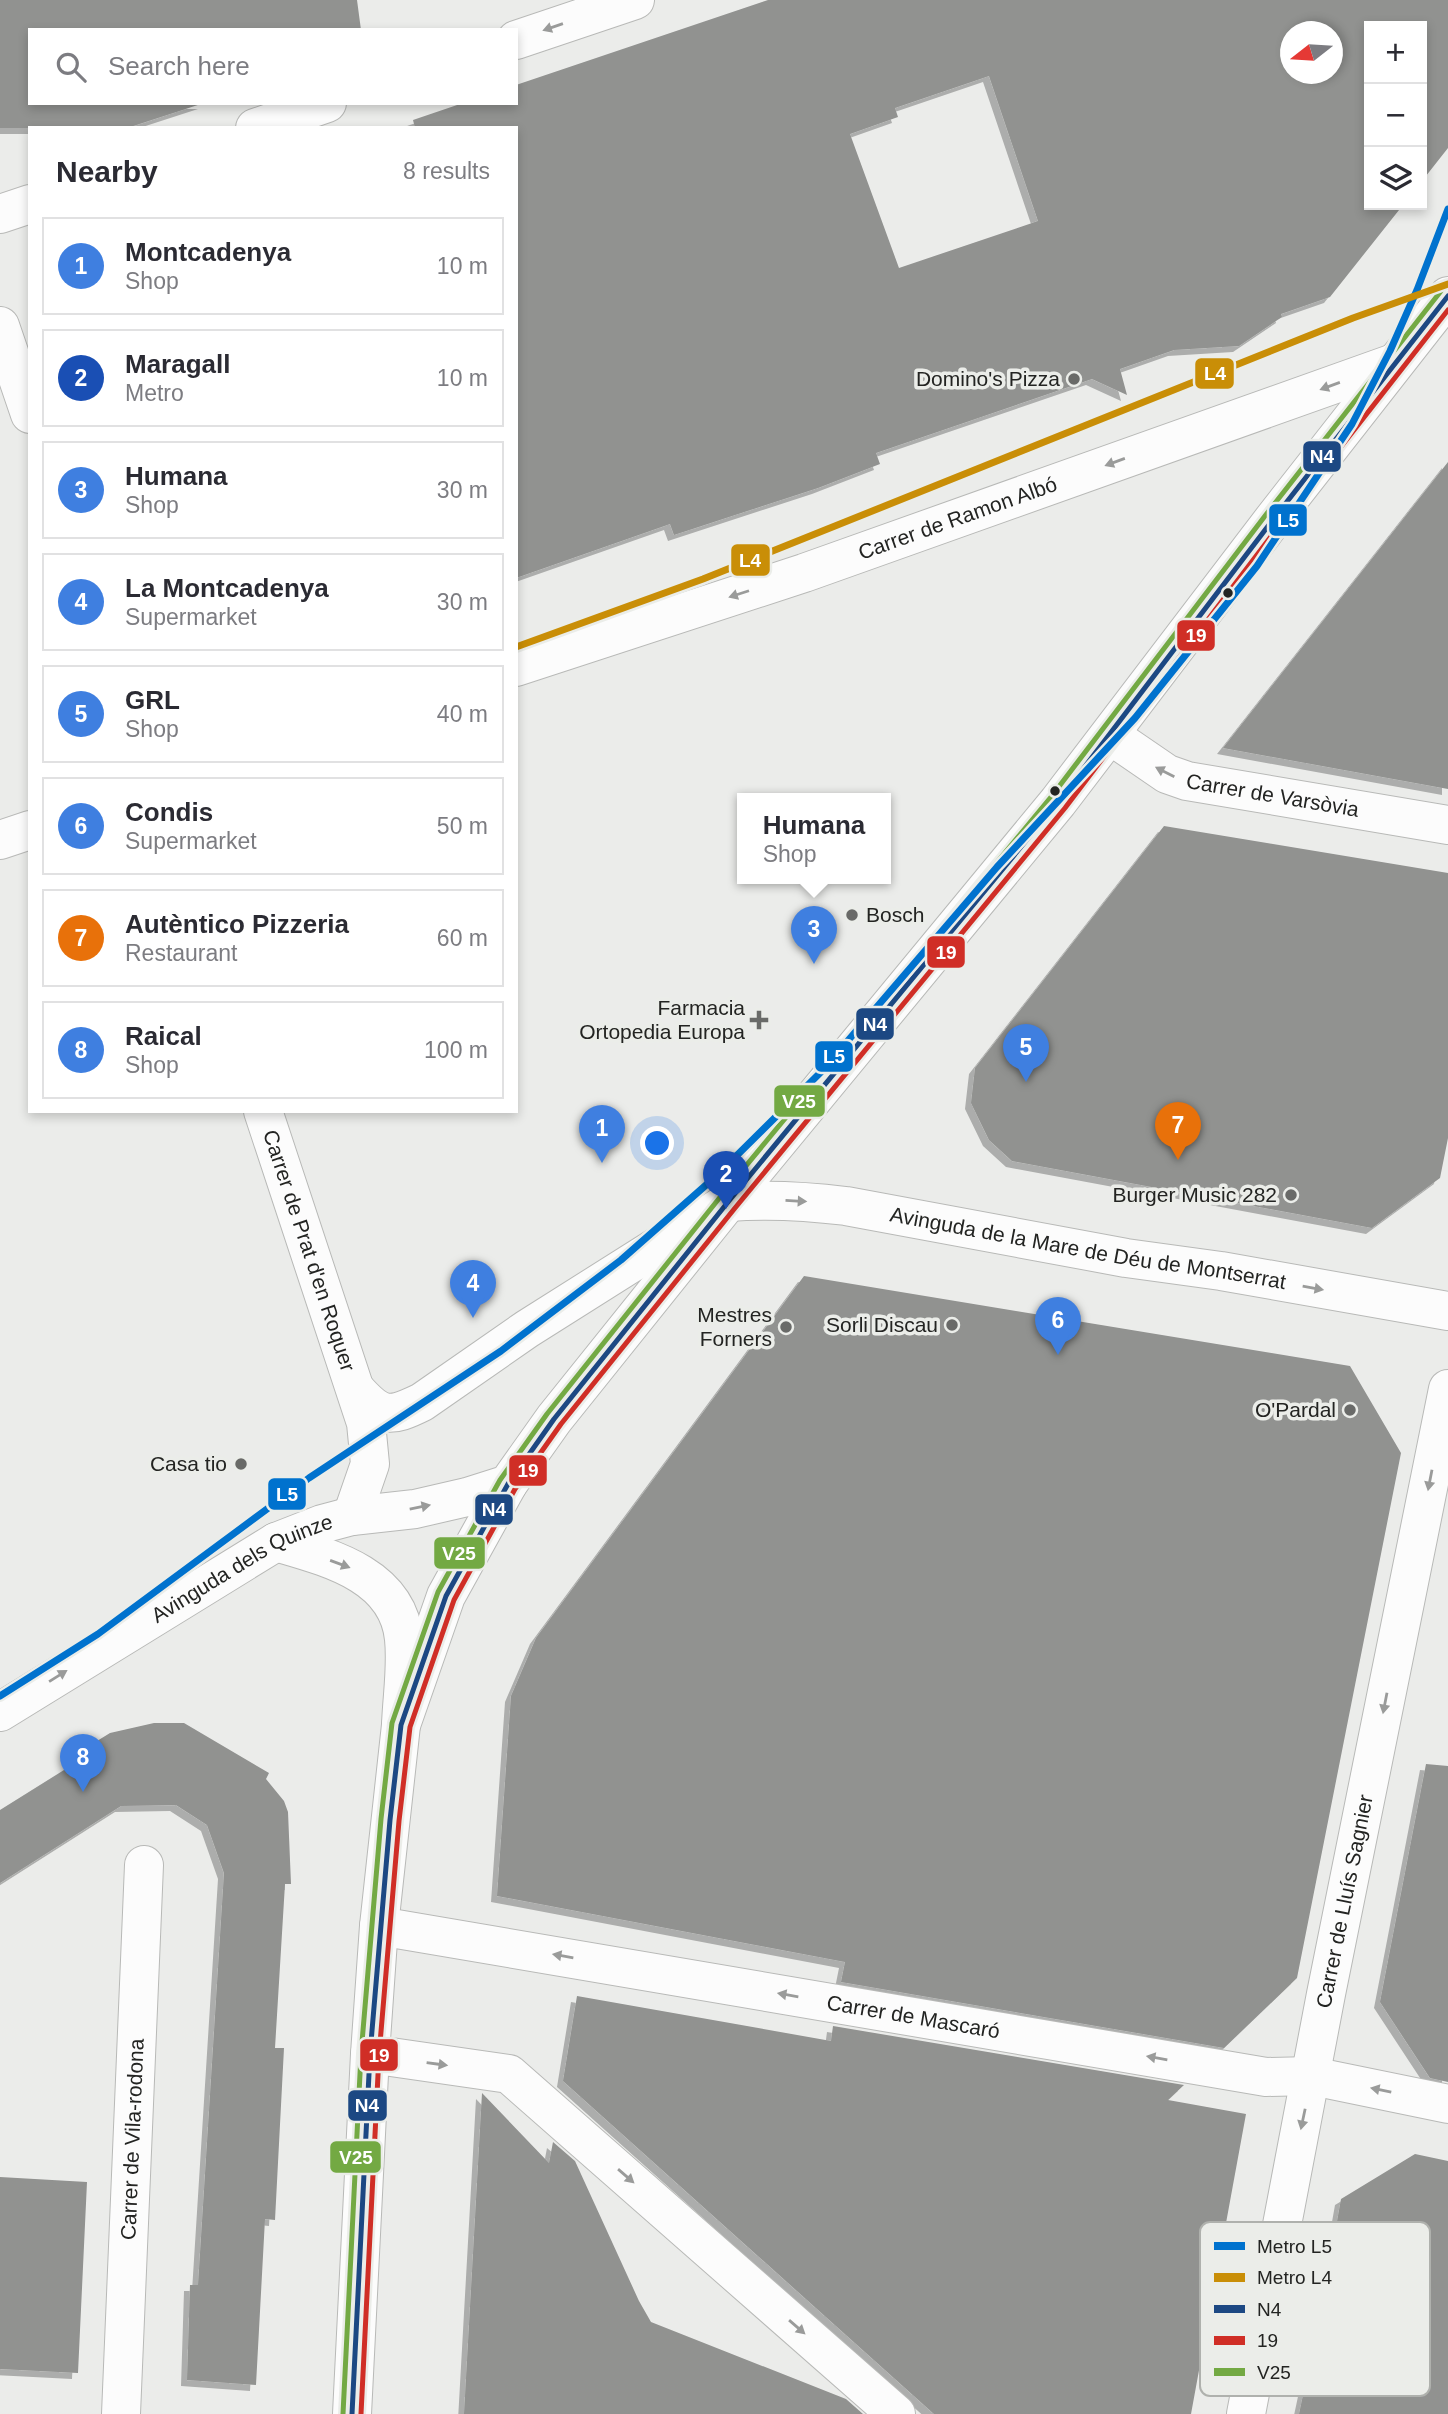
<!DOCTYPE html>
<meta charset="utf-8">
<style>
body{margin:0;font-family:Helvetica,sans-serif;background:#f2f2f3;color:#2b2b33}
.controls{position:absolute;right:21px;top:21px;display:grid;overflow:hidden;border-radius:0px;box-shadow:0 4px 10px #0003}
.controls button{width:63px;height:63px;display:grid;place-items:center;padding:0;border:0;border-bottom:2px solid #e1e1e2;background:#fff;color:#2b2b33;font:35px sans-serif}
.compass{position:absolute;left:1280px;top:21px;width:63px;height:63px;border-radius:50%;background:#fff;box-shadow:0 4px 10px #0003;rotate:253deg}
.you{position:absolute;left:658px;top:1144px;width:24px;height:24px;margin:-18px;border:5px solid #fff;border-radius:50%;background:#1a73e8;box-shadow:0 0 0 10px #1a73e833}
.badge{display:grid;place-items:center;width:46px;height:46px;border-radius:50%;background:#0f766e;color:#fff;font-size:23px;font-weight:700}
.pin{position:absolute;translate:-50% -58px;filter:drop-shadow(0 2px 4px #0008)}
.pin::after{content:'';position:absolute;top:37px;width:24px;height:21px;background:inherit;clip-path:polygon(0 0,100% 0,50% 100%)}
.popup{position:absolute;left:737px;top:793px;width:154px;height:91px;box-sizing:border-box;display:grid;place-content:center;border-radius:0px;background:#fff;filter:drop-shadow(0 2px 5px #0005);font-size:23px;white-space:nowrap;color:#7c7c81}
.popup b{font-size:26px;color:#2b2b33}
.popup::after{content:'';position:absolute;left:50%;top:100%;margin-left:-14px;border:14px solid transparent;border-top-color:#fff}
.list{margin:0;padding:0;list-style:none}
h2{display:flex;justify-content:space-between;align-items:center;height:91px;margin:0;padding:0 28px;font-size:30px}
h2 small{font-size:23px;font-weight:400;color:#7c7c81}
.list li{display:grid;grid-template-columns:46px 1fr auto;gap:21px;align-items:center;box-sizing:border-box;height:98px;margin:0 14px 14px;padding:0 14px;border:2px solid #e1e1e2;border-radius:0px}
.list b{display:block;font-size:26px;white-space:nowrap}
.list p{margin:0;font-size:23px;white-space:nowrap;color:#7c7c81}
.list em{font-size:23px;font-style:normal;color:#7c7c81}
.icon{flex:none;width:38px;height:38px;fill:none;stroke:currentColor;stroke-width:2;stroke-linecap:round;stroke-linejoin:round}
.map{position:relative;flex:none;width:1448px;height:2414px;overflow:hidden}
.search{position:absolute;background:#fff;box-shadow:0 4px 10px #0003;left:28px;top:28px;width:490px;height:77px;display:flex;align-items:center;gap:18px;box-sizing:border-box;padding:0 24px;border-radius:0px;color:#7c7c81;font-size:26px}
.panel{position:absolute;background:#fff;box-shadow:0 4px 10px #0003;left:28px;top:126px;width:490px;height:987px;border-radius:0px}
.map>svg:first-child{display:block}
</style>
<div class="map">
<svg width="1448" height="2414" viewBox="0 0 1448 2414">
<defs>
<filter id="shadow"><feDropShadow dx="-6" dy="6" stdDeviation="0" flood-color="#0004"/></filter>
</defs>
<rect width="100%" height="100%" fill="#ebecea"/>
<path fill="#919290" fill-rule="evenodd" filter="url(#shadow)" d="M0,0H357L361,30H30V103H204L127,128H0Z
M768,0H1448V148L1422,181V26H1369V205H1403L1330,297L1281,314L1282,317L1239,346L1174,350L1120,369L1127,395L1092,379L876,453L880,464L818,488L674,535L670,524L516,578V128H415L413,120L463,103H516V85ZM1291,32H1333V74H1291ZM989,76L1038,221L899,268L850,134L898,117L895,108Z
M1448,462V789L1223,748Z
M1164,826L1448,873V1138L1440,1178L1372,1228L1012,1161L989,1140L971,1103L975,1068Z
M804,1276L1350,1366L1401,1453L1297,1978L1224,2048L841,1982L845,1962L497,1896L511,1696L536,1638Z
M154,1723H184L269,1773L266,1779L284,1801L288,1812L291,1884H285L275,2048H284L275,2220L265,2219L256,2385L187,2380L190,2285H198L224,1873L207,1825L176,1805L121,1806L0,1883V1810L80,1760L76,1754L110,1733Z
M1426,1764L1448,1766V2082L1430,2078L1380,2002Z
M577,1996L831,2041L833,2026L1184,2085L1168,2100L1246,2114L1191,2414H934L563,2081Z
M482,2093L549,2163L553,2142L575,2161L639,2301L651,2322L846,2399L863,2414H464Z
M1415,2154L1448,2161V2414H1299L1322,2306L1341,2199Z
M0,2177L87,2182L78,2373L0,2369Z"/>
<g fill="none" stroke-linecap="round" stroke-linejoin="round">
<g stroke="#b8b9b7" stroke-width="40">
<g id="street">
<path d="M516,40L635,0"/>
<path d="M255,128L327,103"/>
<path d="M0,214L30,204"/>
<path d="M0,326L30,414"/>
<path id="s1" d="M1110,735L1167,774L1187,781L1448,825"/>
<path id="s2" d="M263,1111L366,1423L370,1464L352,1516"/>
<path d="M356,1390C381,1418 390,1418 422,1402L527,1329L725,1204"/>
<path id="s3" d="M379,1926L1266,2077L1312,2076L1448,2104"/>
<path d="M370,2054L509,2074L896,2414"/>
<path id="s4" d="M121,2414L144,1865"/>
<path id="s5" d="M1246,2414L1326,1994L1448,1389"/>
</g>
</g>
<g stroke="#b8b9b7" stroke-width="40">
<g id="secondary">
<path id="s6" d="M728,1202C768,1199 806,1201 846,1206L1126,1258L1221,1271L1448,1311"/>
<path d="M352,2414L370,2054L379,1926L401,1725L446,1596L508,1484"/>
</g>
</g>
<g stroke="#b8b9b7" stroke-width="40">
<g id="primary">
<path id="s7" d="M516,667L804,573L1394,363"/>
<path d="M0,840L30,830"/>
<path d="M276,1542C327,1557 398,1574 404,1639C407,1667 402,1697 401,1725"/>
<path id="s8" d="M0,1712L276,1542L322,1524L352,1516L415,1509L467,1497L508,1484L554,1419L728,1202L1058,802L1275,517L1448,296"/>
</g>
</g>
<use href="#street" stroke="#fcfcfc" stroke-width="38"/>
<use href="#secondary" stroke="#fcfcfc" stroke-width="38"/>
<use href="#primary" stroke="#fcfcfc" stroke-width="38"/>
<g stroke="#ebede9" stroke-width="10">
<path id="bus-1" d="M352,2414L370,2054L390,1820L401,1725L446,1596L508,1484L554,1419L728,1202L1058,802L1275,517L1448,296"/>
</g>
<g stroke="#ebede9" stroke-width="10">
<path id="bus-2" d="M361,2414L379,2055L399,1821L410,1727L454,1600L515,1489L561,1424L735,1208L1065,808L1282,522L1448,310"/>
</g>
<g stroke="#ebede9" stroke-width="10">
<path id="bus-3" d="M343,2414L361,2054L381,1819L392,1723L438,1592L500,1480L547,1414L721,1196L1051,797L1268,512L1441,291"/>
</g>
<use href="#bus-1" stroke="#1c4883" stroke-width="5"/>
<use href="#bus-2" stroke="#d02e26" stroke-width="5"/>
<use href="#bus-3" stroke="#73a943" stroke-width="5"/>
<g stroke="#ebede9" stroke-width="12">
<path id="metro-1" d="M0,1696L98,1634L309,1478L501,1351L621,1260L714,1178L821,1072L997,867L1135,718L1257,566L1352,424L1390,351L1417,290L1448,209"/>
</g>
<g stroke="#ebede9" stroke-width="12">
<path id="metro-2" d="M516,647L703,579L1353,318L1448,284"/>
</g>
<use href="#metro-1" stroke="#0072ce" stroke-width="7"/>
<use href="#metro-2" stroke="#c98e07" stroke-width="7"/>
</g>
<defs><path id="oneway-solid" d="M-6-.8H1V-3.2L6.5 0L1 3.2V.8H-6Z" transform="scale(1.75)"/></defs>
<g fill="#9a9b9a">
<use href="#oneway-solid" transform="translate(553 27) rotate(161)"/>
<use href="#oneway-solid" transform="translate(1330 386) rotate(160)"/>
<use href="#oneway-solid" transform="translate(1115 462) rotate(160)"/>
<use href="#oneway-solid" transform="translate(739 594) rotate(162)"/>
<use href="#oneway-solid" transform="translate(1165 772) rotate(-153)"/>
<use href="#oneway-solid" transform="translate(796 1201) rotate(3)"/>
<use href="#oneway-solid" transform="translate(1313 1288) rotate(10)"/>
<use href="#oneway-solid" transform="translate(1430 1480) rotate(101)"/>
<use href="#oneway-solid" transform="translate(420 1507) rotate(-11)"/>
<use href="#oneway-solid" transform="translate(340 1564) rotate(20)"/>
<use href="#oneway-solid" transform="translate(58 1676) rotate(-32)"/>
<use href="#oneway-solid" transform="translate(1385 1703) rotate(101)"/>
<use href="#oneway-solid" transform="translate(563 1956) rotate(-170)"/>
<use href="#oneway-solid" transform="translate(788 1995) rotate(-170)"/>
<use href="#oneway-solid" transform="translate(1157 2058) rotate(-170)"/>
<use href="#oneway-solid" transform="translate(437 2064) rotate(8)"/>
<use href="#oneway-solid" transform="translate(1381 2090) rotate(-168)"/>
<use href="#oneway-solid" transform="translate(1303 2119) rotate(102)"/>
<use href="#oneway-solid" transform="translate(626 2176) rotate(41)"/>
<use href="#oneway-solid" transform="translate(797 2327) rotate(41)"/>
</g>
<g fill="#696a68" stroke="#ebede9" stroke-width="2.5">
<circle cx="1074" cy="379" r="7"/>
<circle cx="852" cy="915" r="7"/>
<path d="M755.5 1009.5h7v7h7v7h-7v7h-7v-7h-7v-7h7z"/>
<circle cx="1291" cy="1195" r="7"/>
<circle cx="952" cy="1325" r="7"/>
<circle cx="786" cy="1327" r="7"/>
<circle cx="1350" cy="1410" r="7"/>
<circle cx="241" cy="1464" r="7"/>
</g>
<g fill="#232422" stroke="#ebede9" stroke-width="2.5">
<circle cx="1228" cy="593" r="6"/>
<circle cx="1055" cy="791" r="6"/>
</g>
<g text-anchor="middle" stroke-width="7" stroke-linejoin="round" paint-order="stroke">
<g font-size="21" fill="#232422" stroke="#ebede9" text-anchor="end">
<text x="1060" y="386">Domino's Pizza</text>
<text x="866" y="922" text-anchor="start">Bosch</text>
<text x="745" y="1015">Farmacia<tspan x="745" dy="24">Ortopedia Europa</tspan></text>
<text x="1277" y="1202">Burger Music 282</text>
<text x="772" y="1322">Mestres<tspan x="772" dy="24">Forners</tspan></text>
<text x="938" y="1332">Sorli Discau</text>
<text x="1336" y="1417">O'Pardal</text>
<text x="227" y="1471">Casa tio</text>
</g>
<g font-size="21" fill="#232422" stroke="#ebede9">
<text dy="7" stroke="none"><textPath href="#s7" startOffset="466">Carrer de Ramon Albó</textPath></text>
<text dy="7" stroke="none"><textPath href="#s1" startOffset="177">Carrer de Varsòvia</textPath></text>
<text dy="7" stroke="none"><textPath href="#s6" startOffset="364">Avinguda de la Mare de Déu de Montserrat</textPath></text>
<text dy="7" stroke="none"><textPath href="#s2" startOffset="147">Carrer de Prat d'en Roquer</textPath></text>
<text dy="7" stroke="none"><textPath href="#s8" startOffset="282">Avinguda dels Quinze</textPath></text>
<text dy="7" stroke="none"><textPath href="#s5" startOffset="522">Carrer de Lluís Sagnier</textPath></text>
<text dy="7" stroke="none"><textPath href="#s3" startOffset="542">Carrer de Mascaró</textPath></text>
<text dy="7" stroke="none"><textPath href="#s4" startOffset="275">Carrer de Vila-rodona</textPath></text>
</g>
</g>
<rect x="1200" y="2222" width="230" height="174" rx="10" fill="#ebede9" stroke="#afb1ad" stroke-width="2"/>
<rect x="1214" y="2242" width="31" height="8" fill="#0072ce"/>
<rect x="1214" y="2273" width="31" height="9" fill="#c98e07"/>
<rect x="1214" y="2305" width="31" height="8" fill="#1c4883"/>
<rect x="1214" y="2336" width="31" height="9" fill="#d02e26"/>
<rect x="1214" y="2368" width="31" height="8" fill="#73a943"/>
<g font-size="19" fill="#232422">
<text x="1257" y="2253">Metro L5</text>
<text x="1257" y="2284">Metro L4</text>
<text x="1257" y="2316">N4</text>
<text x="1257" y="2347">19</text>
<text x="1257" y="2379">V25</text>
</g>
<g stroke="#ebede9" stroke-width="2.5">
<rect x="1194" y="357" width="41" height="33" rx="7" fill="#c98e07"/>
<rect x="1302" y="440" width="40" height="33" rx="7" fill="#1c4883"/>
<rect x="1268" y="503" width="40" height="34" rx="7" fill="#0072ce"/>
<rect x="730" y="543" width="41" height="34" rx="7" fill="#c98e07"/>
<rect x="1176" y="619" width="40" height="33" rx="7" fill="#d02e26"/>
<rect x="926" y="935" width="40" height="34" rx="7" fill="#d02e26"/>
<rect x="855" y="1007" width="40" height="34" rx="7" fill="#1c4883"/>
<rect x="814" y="1040" width="40" height="33" rx="7" fill="#0072ce"/>
<rect x="773" y="1084" width="53" height="34" rx="7" fill="#73a943"/>
<rect x="508" y="1454" width="40" height="33" rx="7" fill="#d02e26"/>
<rect x="267" y="1477" width="40" height="34" rx="7" fill="#0072ce"/>
<rect x="474" y="1493" width="40" height="33" rx="7" fill="#1c4883"/>
<rect x="433" y="1536" width="53" height="34" rx="7" fill="#73a943"/>
<rect x="359" y="2038" width="40" height="34" rx="7" fill="#d02e26"/>
<rect x="347" y="2089" width="41" height="33" rx="7" fill="#1c4883"/>
<rect x="329" y="2140" width="53" height="34" rx="7" fill="#73a943"/>
</g>
<g font-size="19" text-anchor="middle" font-weight="bold" fill="#fff">
<text x="1215" y="380">L4</text>
<text x="1322" y="463">N4</text>
<text x="1288" y="527">L5</text>
<text x="750" y="567">L4</text>
<text x="1196" y="642">19</text>
<text x="946" y="959">19</text>
<text x="875" y="1031">N4</text>
<text x="834" y="1063">L5</text>
<text x="799" y="1108">V25</text>
<text x="528" y="1477">19</text>
<text x="287" y="1501">L5</text>
<text x="494" y="1516">N4</text>
<text x="459" y="1560">V25</text>
<text x="379" y="2062">19</text>
<text x="367" y="2112">N4</text>
<text x="356" y="2164">V25</text>
</g>
</svg>
<div class="controls">
<button>+</button>
<button>−</button>
<button><svg class="icon" aria-label="layers" viewBox="0 0 24 24"><path d="M12 4l9 5-9 5-9-5zM3 14l9 5 9-5"/></svg></button>
</div>
<svg class="compass" viewBox="-18 -18 36 36"><path d="M0-13l5 13h-10z" fill="#e53935"/><path d="M0 13l5-13h-10z" fill="#7c7c81"/></svg>
<div class="you"></div>
<div class="pin badge" style="left:602px;top:1163px;background:#3f7fe0">1</div>
<div class="pin badge" style="left:726px;top:1209px;background:#1a4fb4">2</div>
<div class="pin badge" style="left:814px;top:964px;background:#3f7fe0">3</div>
<div class="popup"><b>Humana</b>Shop</div>
<div class="pin badge" style="left:473px;top:1318px;background:#3f7fe0">4</div>
<div class="pin badge" style="left:1026px;top:1082px;background:#3f7fe0">5</div>
<div class="pin badge" style="left:1058px;top:1355px;background:#3f7fe0">6</div>
<div class="pin badge" style="left:1178px;top:1160px;background:#e8710a">7</div>
<div class="pin badge" style="left:83px;top:1792px;background:#3f7fe0">8</div>
<div class="search"><svg class="icon" aria-label="search" viewBox="0 0 24 24"><circle cx="10" cy="10" r="6"/><path d="M15 15l6 6"/></svg>Search here</div>
<section class="panel">
<h2>Nearby<small>8 results</small></h2>
<ul class="list">
<li><span class="badge" style="background:#3f7fe0">1</span><div><b>Montcadenya</b><p>Shop</p></div><em>10 m</em></li>
<li><span class="badge" style="background:#1a4fb4">2</span><div><b>Maragall</b><p>Metro</p></div><em>10 m</em></li>
<li><span class="badge" style="background:#3f7fe0">3</span><div><b>Humana</b><p>Shop</p></div><em>30 m</em></li>
<li><span class="badge" style="background:#3f7fe0">4</span><div><b>La Montcadenya</b><p>Supermarket</p></div><em>30 m</em></li>
<li><span class="badge" style="background:#3f7fe0">5</span><div><b>GRL</b><p>Shop</p></div><em>40 m</em></li>
<li><span class="badge" style="background:#3f7fe0">6</span><div><b>Condis</b><p>Supermarket</p></div><em>50 m</em></li>
<li><span class="badge" style="background:#e8710a">7</span><div><b>Autèntico Pizzeria</b><p>Restaurant</p></div><em>60 m</em></li>
<li><span class="badge" style="background:#3f7fe0">8</span><div><b>Raical</b><p>Shop</p></div><em>100 m</em></li>
</ul>
</section>
</div>
